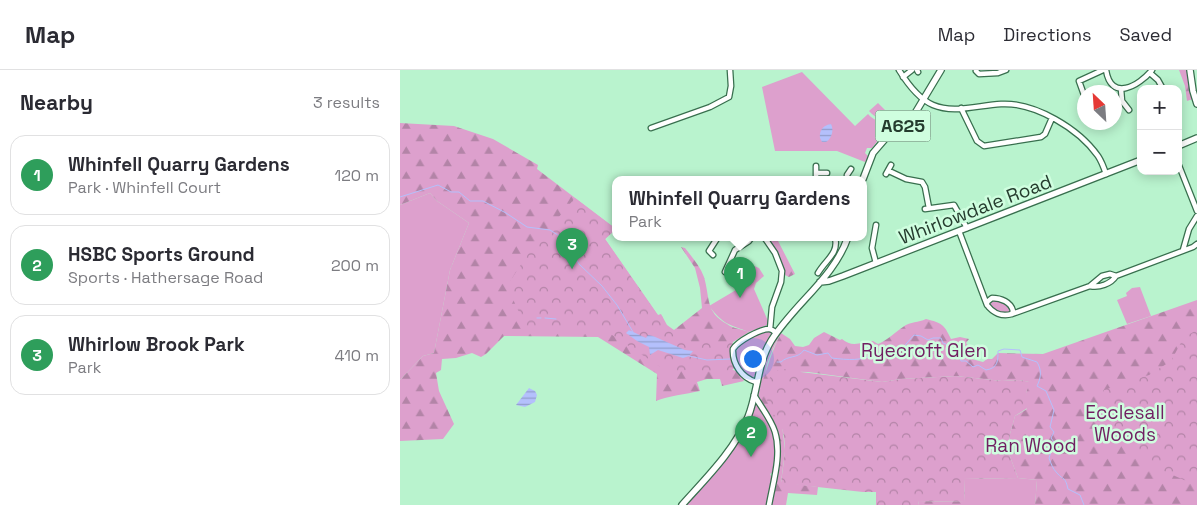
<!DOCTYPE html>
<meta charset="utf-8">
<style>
body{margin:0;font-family:"Space Grotesk",sans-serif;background:#f7f7f7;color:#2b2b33}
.controls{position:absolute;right:15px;top:15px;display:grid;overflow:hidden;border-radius:10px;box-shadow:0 2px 12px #0003}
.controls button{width:45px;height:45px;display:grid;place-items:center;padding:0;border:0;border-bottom:1px solid #e1e1e2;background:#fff;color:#2b2b33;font:25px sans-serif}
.compass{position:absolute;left:677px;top:15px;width:45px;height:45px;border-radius:50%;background:#fff;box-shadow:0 2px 12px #0003;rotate:335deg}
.you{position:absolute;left:352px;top:288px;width:18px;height:18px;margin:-12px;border:4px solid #fff;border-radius:50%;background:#1a73e8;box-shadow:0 0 0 8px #1a73e833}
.badge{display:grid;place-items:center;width:32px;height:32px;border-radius:50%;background:#ab3a96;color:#fff;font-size:16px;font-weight:700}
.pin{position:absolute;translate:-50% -41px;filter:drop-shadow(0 1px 2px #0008)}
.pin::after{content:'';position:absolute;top:26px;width:18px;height:15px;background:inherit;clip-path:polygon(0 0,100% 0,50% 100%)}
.popup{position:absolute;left:212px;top:106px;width:255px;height:65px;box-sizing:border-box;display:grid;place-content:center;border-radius:10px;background:#fff;filter:drop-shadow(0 1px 4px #0005);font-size:16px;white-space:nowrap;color:#7c7c81}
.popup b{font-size:19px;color:#2b2b33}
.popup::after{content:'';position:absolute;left:50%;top:100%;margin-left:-10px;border:10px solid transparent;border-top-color:#fff}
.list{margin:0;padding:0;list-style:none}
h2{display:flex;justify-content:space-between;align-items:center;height:65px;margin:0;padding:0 20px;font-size:21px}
h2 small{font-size:16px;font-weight:400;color:#7c7c81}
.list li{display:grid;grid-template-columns:32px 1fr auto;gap:15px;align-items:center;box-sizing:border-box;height:80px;margin:0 10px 10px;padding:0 10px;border:1px solid #e1e1e2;border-radius:15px}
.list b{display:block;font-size:19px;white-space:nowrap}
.list p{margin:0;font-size:16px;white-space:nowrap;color:#7c7c81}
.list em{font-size:16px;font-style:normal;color:#7c7c81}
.map{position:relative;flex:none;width:797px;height:435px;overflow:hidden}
header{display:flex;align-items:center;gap:30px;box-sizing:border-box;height:70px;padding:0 25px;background:#fff;border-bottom:1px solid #e1e1e2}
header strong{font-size:24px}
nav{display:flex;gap:28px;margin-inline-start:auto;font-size:18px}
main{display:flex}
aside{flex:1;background:#fff}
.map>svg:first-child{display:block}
</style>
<header>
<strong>Map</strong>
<nav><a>Map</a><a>Directions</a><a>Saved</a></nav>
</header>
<main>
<aside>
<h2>Nearby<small>3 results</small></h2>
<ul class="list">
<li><span class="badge" style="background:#2e9e5b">1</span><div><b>Whinfell Quarry Gardens</b><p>Park · Whinfell Court</p></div><em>120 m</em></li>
<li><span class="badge" style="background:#2e9e5b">2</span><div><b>HSBC Sports Ground</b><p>Sports · Hathersage Road</p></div><em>200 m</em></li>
<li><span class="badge" style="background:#2e9e5b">3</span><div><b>Whirlow Brook Park</b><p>Park</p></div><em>410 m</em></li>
</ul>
</aside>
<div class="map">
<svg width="797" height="435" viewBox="0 0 797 435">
<defs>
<pattern id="forest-firs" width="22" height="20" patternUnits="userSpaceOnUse" patternTransform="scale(1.25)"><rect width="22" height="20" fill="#dda0cd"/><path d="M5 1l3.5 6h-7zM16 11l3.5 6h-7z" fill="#b384a7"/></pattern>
<pattern id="park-crowns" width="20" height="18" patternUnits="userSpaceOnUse" patternTransform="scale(1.25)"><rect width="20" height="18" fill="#dda0cd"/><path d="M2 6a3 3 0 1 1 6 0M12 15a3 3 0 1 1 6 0" fill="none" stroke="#b384a7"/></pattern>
<pattern id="water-rules" width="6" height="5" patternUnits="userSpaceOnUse" patternTransform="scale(1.25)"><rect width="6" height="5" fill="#b4c0fc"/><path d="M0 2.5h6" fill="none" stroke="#929dcc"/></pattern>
</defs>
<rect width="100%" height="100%" fill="#b9f3ce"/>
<path fill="#dda0cd" d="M402,2L455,56L468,44C475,52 484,52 491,59L479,69L472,78H467L465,83L468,86L465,92L437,81H375L362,17Z
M478,33L498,53L492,57C485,51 476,49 469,41Z
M30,123L37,131L69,153L50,200L34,283L23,286L0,310V135Z
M352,195L359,198L364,206L356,213L354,219L368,251L367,255L349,262C328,254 324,255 309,236L336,220L348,198Z
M740,217L751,246L727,254L717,230L727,226L726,223L732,218Z
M592,230C601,231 607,232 612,240L610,243C602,244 594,242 590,233Z
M369,260L371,261L372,266L362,285L354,307H348C320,279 344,272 369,260Z
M379,262L381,263C376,272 364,296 366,305L358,325L356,321L368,281Z
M355,332C358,334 361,340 364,344C378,367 375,377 373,402L370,404L372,408L367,435H285C315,401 341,377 355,332Z
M618,408L637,410L635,435H565L564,409Z"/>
<path fill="url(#forest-firs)" d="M779,0H788L793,29L787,31L785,16Z
M0,53L54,56L93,69L138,95L137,99L216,159L205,169L258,245L261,244L267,255L274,260L302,238L300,218L295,198L281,177L285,178C292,187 300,196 304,207C310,227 305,242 327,254C334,259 342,259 349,262L333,272L330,283L334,295L332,298L333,300L337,301L344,311L322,316L320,309H307L297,312L300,321C286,324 268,326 256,331L257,304L198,267L104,266L86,284L81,287L72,283L56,288L42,289L41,300L36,303L39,321L54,354L43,369L0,371V310L23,286L34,283L50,200L69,153L37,131L30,123L0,135Z
M368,167H376L395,204L389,207L385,205V201Z
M797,230V435H635L637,410L618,408L608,381L610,364L615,346L627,339L626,323L629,312L619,310L602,311L556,306L501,309L482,312L408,302L373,301L383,363L385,381L381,412L418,417L417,425L388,423L386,435H370L379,371L378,365L358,325C366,304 370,284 381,263L390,269L395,276L403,277L409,275L414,268L424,262L440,270L442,269C452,278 461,272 473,271L478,274C485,272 497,261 503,257C511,251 518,253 526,249C542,253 544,254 551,269L560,267L569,269L566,273C571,278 569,283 568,288L583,292L587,289H592L598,283L643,284Z
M519,431L565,432V435H518Z"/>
<path fill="url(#park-crowns)" d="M175,128L216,159L205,169L259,247L262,246L267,258L291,271L290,277L308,272L319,275L328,272L336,275L331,284L336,298C318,305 308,300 289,300C281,300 273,302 265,300L206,261L127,260L107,216L129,182Z
M797,260V413L784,410L748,394L703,346L704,320L749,305L771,291L784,267Z
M398,297L401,302L482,312L501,309L556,306L602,311L619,310L630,312L626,323L630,330L629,337L615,346L610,364L608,381L618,408L564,409L565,432L519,431L518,435H476V422H463L381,413C383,396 387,378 383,362C382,357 379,352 376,348C364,326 362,324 373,301Z"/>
<path fill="url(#water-rules)" d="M431,54C434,60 432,68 426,72H422L420,68C419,61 423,55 431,54Z
M229,260L246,268L248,265L253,266L285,280L293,281L289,286L283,288L258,280L250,285L249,277L237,271L226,263Z
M129,318L135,321L137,325L135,332L125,337L116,335Z"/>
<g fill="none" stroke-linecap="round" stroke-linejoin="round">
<path stroke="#b4c0fc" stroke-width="1" d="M0,127L38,115L51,122H59L70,131H83L106,143L127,157L150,160L164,169L179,194L202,216L217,235L233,262
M137,248H141
M145,248L156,249
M289,286L307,290L330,289
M377,292H381C388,285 398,289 404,280L417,285L428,283L432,288C448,290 462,291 476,284L480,288L500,281L514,265L521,266L528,270L533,268H541L543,273L546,274L555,283H558L561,291H566L573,297L578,295L586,300C598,298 598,291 598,281L604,279L620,280L622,287L637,292C642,300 641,308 637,316L646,321L654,340L650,357L654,362L651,368L654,372L649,388C651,394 653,399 657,403C664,411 665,406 668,419L680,425L684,435"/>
<g stroke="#386f4e" stroke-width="7">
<path id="minor" d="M499,0C507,13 519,29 533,35C554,44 579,35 601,34C635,32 679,59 698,86C702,92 704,98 706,104
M517,0L518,2
M706,0C711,32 739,16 752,0
M576,1L579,4L598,3L606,0
M750,3L758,10L763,19
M503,7L512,0
M721,19L722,31L729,40
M684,25L679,11L703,0
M561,38L577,71L584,76L641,67L645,64L652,48
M251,58L310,37L329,27L331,16L330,0
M778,93L797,141
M416,96V109
M489,101L506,109L522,112L525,117L529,138
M417,103H427
M486,104L491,95
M447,109V105L451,99
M525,139L554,135L567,158
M476,155L472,178L476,193
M559,161L587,235
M364,167L375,183L382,201L381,212L372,237L370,259
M783,180L789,159L797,146
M313,185L309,181L318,167
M325,202L335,180L349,171L352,167
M418,203C426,189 439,184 435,167
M716,206L793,177L797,174
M592,228C601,228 611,232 613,241L612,244C602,247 593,243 587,235V232Z
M612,244L690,216L702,206L710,204L716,206C711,214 699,218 690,216
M356,312C342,308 332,294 333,279C338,271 360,259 369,259C372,259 374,261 376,263
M354,325C361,337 371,349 375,362C382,385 373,412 369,435"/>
</g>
<g stroke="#386f4e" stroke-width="8">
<path id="major" d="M790,0L793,21L797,34
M778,76L797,68
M463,109L473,83L486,68L514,45L541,0
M420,212L429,211L443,206L741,90
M282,435C306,408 334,381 348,347C358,322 357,294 371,271C394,234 434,208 448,167"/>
</g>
<use href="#minor" stroke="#fff" stroke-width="4.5"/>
<use href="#major" stroke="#fff" stroke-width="5.5"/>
</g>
<g text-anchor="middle" stroke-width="5" stroke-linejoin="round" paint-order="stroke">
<rect fill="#cffedf" stroke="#587663" stroke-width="1" x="475.5" y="40.5" width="55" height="31" rx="4"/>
<g font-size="18" font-weight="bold" fill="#253c2e">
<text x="503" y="62">A625</text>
</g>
<g font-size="19" fill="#253c2e" stroke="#cffedf">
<text transform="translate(575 139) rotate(-21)" y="7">Whirlowdale Road</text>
</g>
<g font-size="19" fill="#711f62" stroke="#cffedf">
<text x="524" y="287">Ryecroft Glen</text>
<text x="725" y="349">Ecclesall<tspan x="725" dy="22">Woods</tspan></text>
<text x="631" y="382">Ran Wood</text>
</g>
</g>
</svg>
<div class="controls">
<button>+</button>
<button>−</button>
</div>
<svg class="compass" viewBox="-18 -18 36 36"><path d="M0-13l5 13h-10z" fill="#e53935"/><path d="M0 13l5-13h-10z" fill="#7c7c81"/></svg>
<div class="you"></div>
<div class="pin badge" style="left:340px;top:228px;background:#2e9e5b">1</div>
<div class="popup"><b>Whinfell Quarry Gardens</b>Park</div>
<div class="pin badge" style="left:351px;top:387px;background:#2e9e5b">2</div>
<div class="pin badge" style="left:172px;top:199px;background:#2e9e5b">3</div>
</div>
</main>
